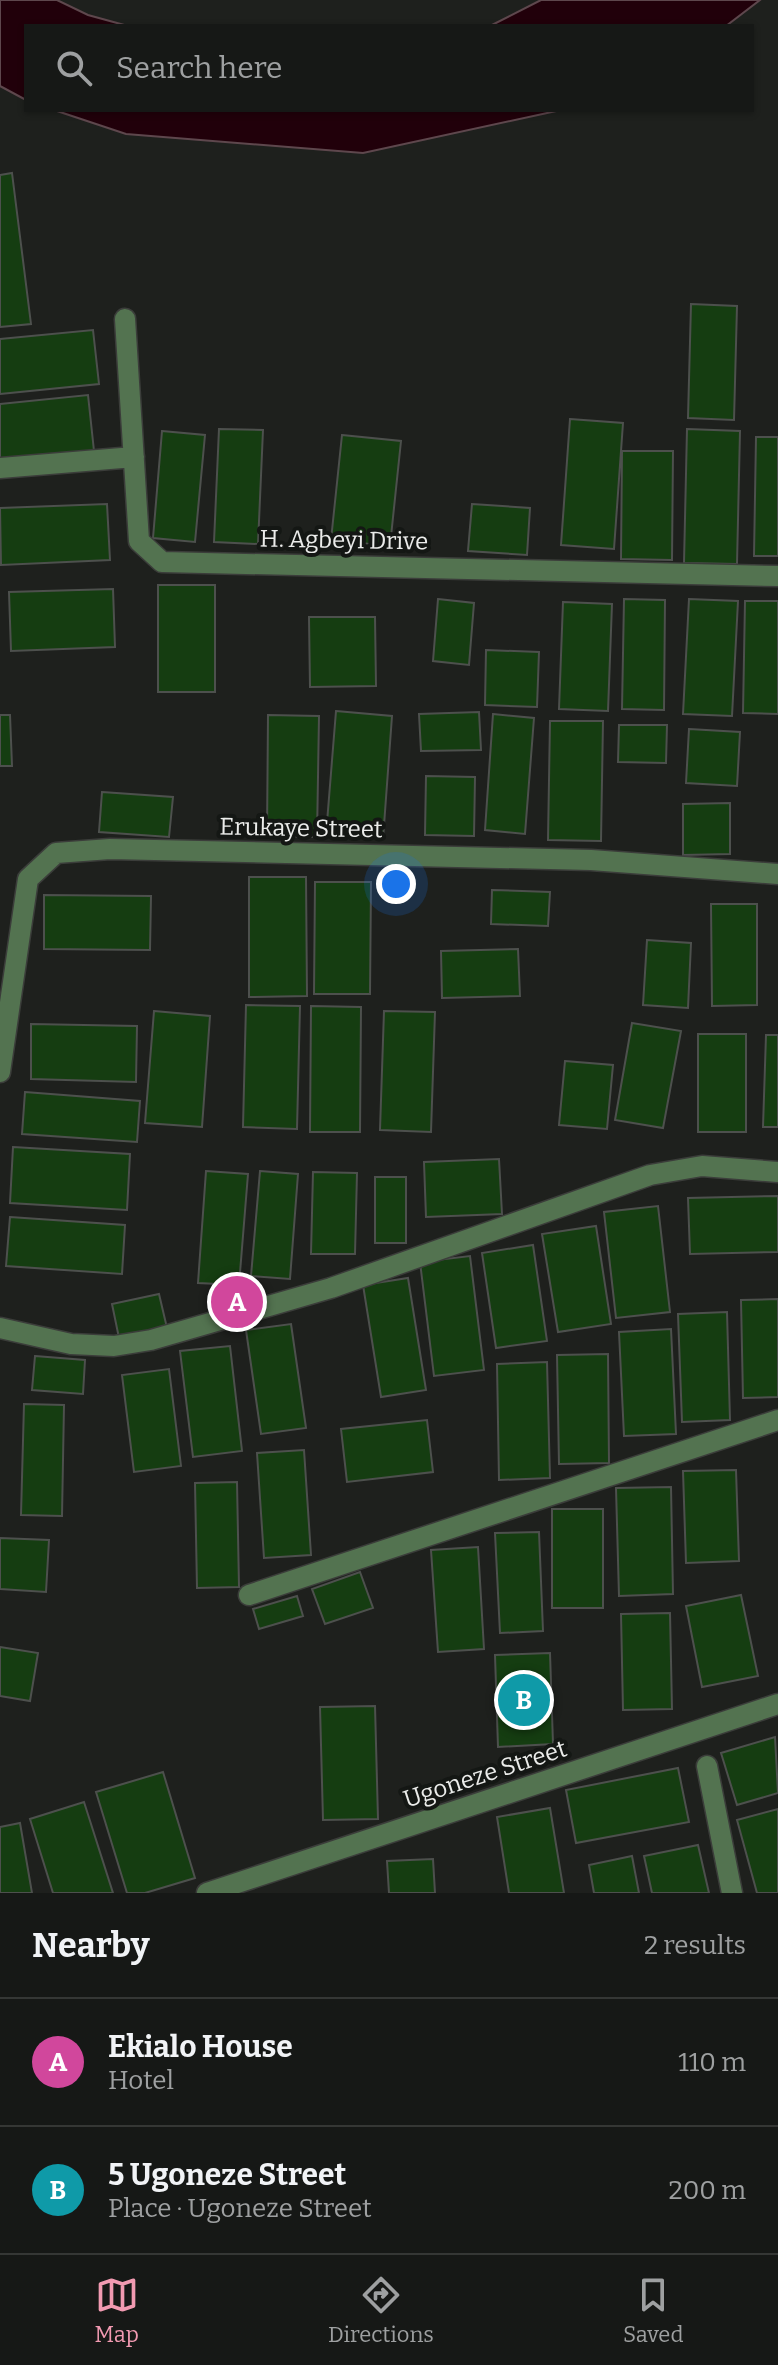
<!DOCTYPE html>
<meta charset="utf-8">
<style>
body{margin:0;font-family:Bitter,serif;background:#1f211f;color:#f1f3f6}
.you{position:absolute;left:396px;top:884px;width:28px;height:28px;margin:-20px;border:6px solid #fff;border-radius:50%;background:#1a73e8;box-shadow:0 0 0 12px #1a73e833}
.badge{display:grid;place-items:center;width:52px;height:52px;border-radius:50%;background:#f19ab1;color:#fff;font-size:26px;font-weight:700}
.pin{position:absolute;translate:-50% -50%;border:4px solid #fff;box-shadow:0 2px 8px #0006}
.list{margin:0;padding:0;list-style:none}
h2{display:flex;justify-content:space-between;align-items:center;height:104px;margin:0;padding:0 32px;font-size:34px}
h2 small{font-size:26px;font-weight:400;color:#9ea0a1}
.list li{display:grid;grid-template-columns:52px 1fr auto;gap:24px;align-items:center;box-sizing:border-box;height:128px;padding:0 32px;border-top:2px solid #353735}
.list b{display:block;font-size:30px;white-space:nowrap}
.list p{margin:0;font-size:26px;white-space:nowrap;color:#9ea0a1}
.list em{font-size:26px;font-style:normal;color:#9ea0a1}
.icon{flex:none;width:44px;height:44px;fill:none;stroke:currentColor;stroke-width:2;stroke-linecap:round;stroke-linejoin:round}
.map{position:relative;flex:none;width:778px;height:1893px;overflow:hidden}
.search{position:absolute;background:#161816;box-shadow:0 2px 6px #0004;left:24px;right:24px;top:24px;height:88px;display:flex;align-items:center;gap:20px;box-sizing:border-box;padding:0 28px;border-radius:0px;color:#9ea0a1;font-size:30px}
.sheet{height:360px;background:#161816}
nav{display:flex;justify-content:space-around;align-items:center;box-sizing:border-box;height:112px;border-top:2px solid #353735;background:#161816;font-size:22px;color:#9ea0a1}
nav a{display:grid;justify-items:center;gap:4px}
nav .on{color:#f19ab1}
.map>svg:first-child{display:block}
</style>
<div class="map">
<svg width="778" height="1893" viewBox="0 0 778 1893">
<rect width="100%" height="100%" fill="#1e201d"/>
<path fill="#21000a" stroke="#5e474d" stroke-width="2" d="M0,0H57L88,15L128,26H26V100L0,86Z
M541,0H760L726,26H490Z
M54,110H561L363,153L126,134Z"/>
<path fill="#153d11" stroke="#4d504d" stroke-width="2" d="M12,173L31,324L0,327V175Z
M691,304L737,306L734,420L688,418Z
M93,330L99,384L0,394V339Z
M88,395L94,451L0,460V404Z
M570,419L623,423L614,549L561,545Z
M219,429L263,430L258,544L214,542Z
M687,429L740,431L737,564L684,563Z
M162,431L205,435L195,542L153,538Z
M342,435L401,441L390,546L331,540Z
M756,437H778V556H754Z
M622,451H673L672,560L621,559Z
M107,504L110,560L1,565L0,508Z
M472,504L530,508L527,555L468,551Z
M158,585H215V692H158Z
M113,589L115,647L11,651L9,592Z
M438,599L474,603L469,665L433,661Z
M624,599L665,600L664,710L622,709Z
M689,599L738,601L732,716L683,714Z
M745,601H778V714L743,713Z
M563,602L612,604L608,711L559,709Z
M309,617H375L376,686L310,687Z
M486,650L539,652L537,707L485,705Z
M336,711L392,716L383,839L326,835Z
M479,712L481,750L421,751L419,714Z
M493,714L534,718L525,834L485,830Z
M0,715H10L12,766H0Z
M268,715L319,716L317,837L267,836Z
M550,721H603L601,841L548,840Z
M619,725H667L666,763L618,762Z
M689,729L740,732L737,786L686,783Z
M426,776L475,777L474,836L425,835Z
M102,792L173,797L169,837L99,832Z
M730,803V854L683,855V804Z
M249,877H306L307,996L249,997Z
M315,882H371L370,994H314Z
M492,890L550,892L548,926L491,924Z
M44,895L151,896L150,950L44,949Z
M711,904H757V1005L712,1006Z
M647,940L691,943L688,1008L643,1005Z
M518,949L520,996L442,998L441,951Z
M246,1005L300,1006L297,1129L243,1127Z
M311,1006L361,1007L360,1132H310Z
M154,1011L210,1016L202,1127L145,1123Z
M384,1011L435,1012L431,1132L380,1130Z
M632,1023L681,1031L663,1128L615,1120Z
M31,1024L137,1026L136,1082L31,1079Z
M698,1034H746V1132H698Z
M766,1035H778V1127H763Z
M565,1061L613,1065L607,1129L559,1125Z
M25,1092L140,1101L137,1142L22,1134Z
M13,1147L130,1154L127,1210L10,1203Z
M499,1159L502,1214L426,1217L424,1162Z
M206,1171L248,1174L239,1285L198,1283Z
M260,1171L298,1174L290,1279L251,1276Z
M313,1172L357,1173L355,1254H311Z
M375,1177H406V1243H375Z
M778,1196V1252L690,1254L688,1198Z
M658,1206L670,1312L616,1318L604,1212Z
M10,1217L125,1225L122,1274L6,1266Z
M596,1226L611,1324L558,1332L542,1234Z
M533,1245L547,1341L496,1348L482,1253Z
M470,1256L484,1370L434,1376L420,1262Z
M408,1278L426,1390L381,1397L363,1285Z
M159,1294L167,1328L119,1338L112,1304Z
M778,1299V1397L743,1398L741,1300Z
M727,1312L730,1420L682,1422L678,1314Z
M291,1324L306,1428L261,1434L246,1330Z
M671,1329L676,1434L624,1436L619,1332Z
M230,1346L242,1451L193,1457L180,1351Z
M608,1354L609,1463L559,1464L557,1355Z
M35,1356L85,1360L83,1394L32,1390Z
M547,1362L550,1478L499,1480L497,1364Z
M169,1369L181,1466L134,1472L122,1375Z
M24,1404L64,1405L62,1516L21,1515Z
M427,1420L433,1472L347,1482L341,1429Z
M304,1450L311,1555L264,1558L257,1453Z
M736,1470L739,1561L686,1563L683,1471Z
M237,1482L239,1587L197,1588L195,1483Z
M671,1487L673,1594L619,1596L616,1488Z
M552,1509H603V1608H552Z
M539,1532L543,1631L500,1633L495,1533Z
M0,1538L49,1540L46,1592L0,1589Z
M478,1547L484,1649L438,1652L431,1550Z
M360,1572L373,1608L325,1624L312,1589Z
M741,1595L758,1676L702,1687L686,1606Z
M297,1596L303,1616L259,1629L253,1609Z
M670,1613L672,1709L623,1710L621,1614Z
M0,1647L38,1653L30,1701L0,1696Z
M550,1653L553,1744L498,1747L495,1655Z
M375,1706L378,1819L323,1820L320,1707Z
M775,1737L778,1793L737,1805L721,1753Z
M678,1768L689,1822L576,1843L566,1790Z
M163,1772L195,1878L145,1893H127L96,1792Z
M84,1802L113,1893H53L30,1819Z
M550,1808L564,1893H509L497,1817Z
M778,1809V1893H757L737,1820Z
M20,1823L32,1893H0V1827Z
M698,1845L709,1893H652L644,1856Z
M632,1856L639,1893H594L589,1865Z
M433,1859L435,1893H389L387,1861Z"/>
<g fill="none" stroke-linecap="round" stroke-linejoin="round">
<g stroke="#3b3d3a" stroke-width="23">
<path id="minor" d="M125,319L139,541L162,562L778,576
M0,468L134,457
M0,1072L28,879L56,853L110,849L591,860L778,874
M0,1328L71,1344L114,1346L151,1340L331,1288L650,1175L702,1166L778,1172
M249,1595L778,1420
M707,1766L732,1893
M207,1893L778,1704"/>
</g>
<use href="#minor" stroke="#537350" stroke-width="20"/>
</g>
<g text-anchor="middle" stroke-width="8" stroke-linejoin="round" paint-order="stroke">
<g font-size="24" fill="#ebecea" stroke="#141714">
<text transform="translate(344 540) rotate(1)" y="8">H. Agbeyi Drive</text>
<text transform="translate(301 828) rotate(1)" y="8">Erukaye Street</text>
<text transform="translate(485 1774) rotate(-18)" y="8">Ugoneze Street</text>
</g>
</g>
</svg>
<div class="you"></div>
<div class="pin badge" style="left:237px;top:1302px;background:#d1479c">A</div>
<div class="pin badge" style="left:524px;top:1700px;background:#0f9aa8">B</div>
<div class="search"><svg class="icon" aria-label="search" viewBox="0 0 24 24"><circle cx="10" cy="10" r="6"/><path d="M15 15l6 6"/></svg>Search here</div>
</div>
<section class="sheet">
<h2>Nearby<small>2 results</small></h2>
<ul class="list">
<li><span class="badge" style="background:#d1479c">A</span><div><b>Ekialo House</b><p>Hotel</p></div><em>110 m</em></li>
<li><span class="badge" style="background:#0f9aa8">B</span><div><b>5 Ugoneze Street</b><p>Place · Ugoneze Street</p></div><em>200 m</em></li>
</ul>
</section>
<nav>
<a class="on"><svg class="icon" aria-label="map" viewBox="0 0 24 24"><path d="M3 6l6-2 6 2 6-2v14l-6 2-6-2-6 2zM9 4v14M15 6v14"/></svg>Map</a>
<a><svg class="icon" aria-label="directions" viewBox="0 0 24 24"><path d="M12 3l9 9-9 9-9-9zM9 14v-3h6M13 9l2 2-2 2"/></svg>Directions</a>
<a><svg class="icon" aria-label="saved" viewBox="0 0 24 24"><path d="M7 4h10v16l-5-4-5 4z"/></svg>Saved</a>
</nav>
